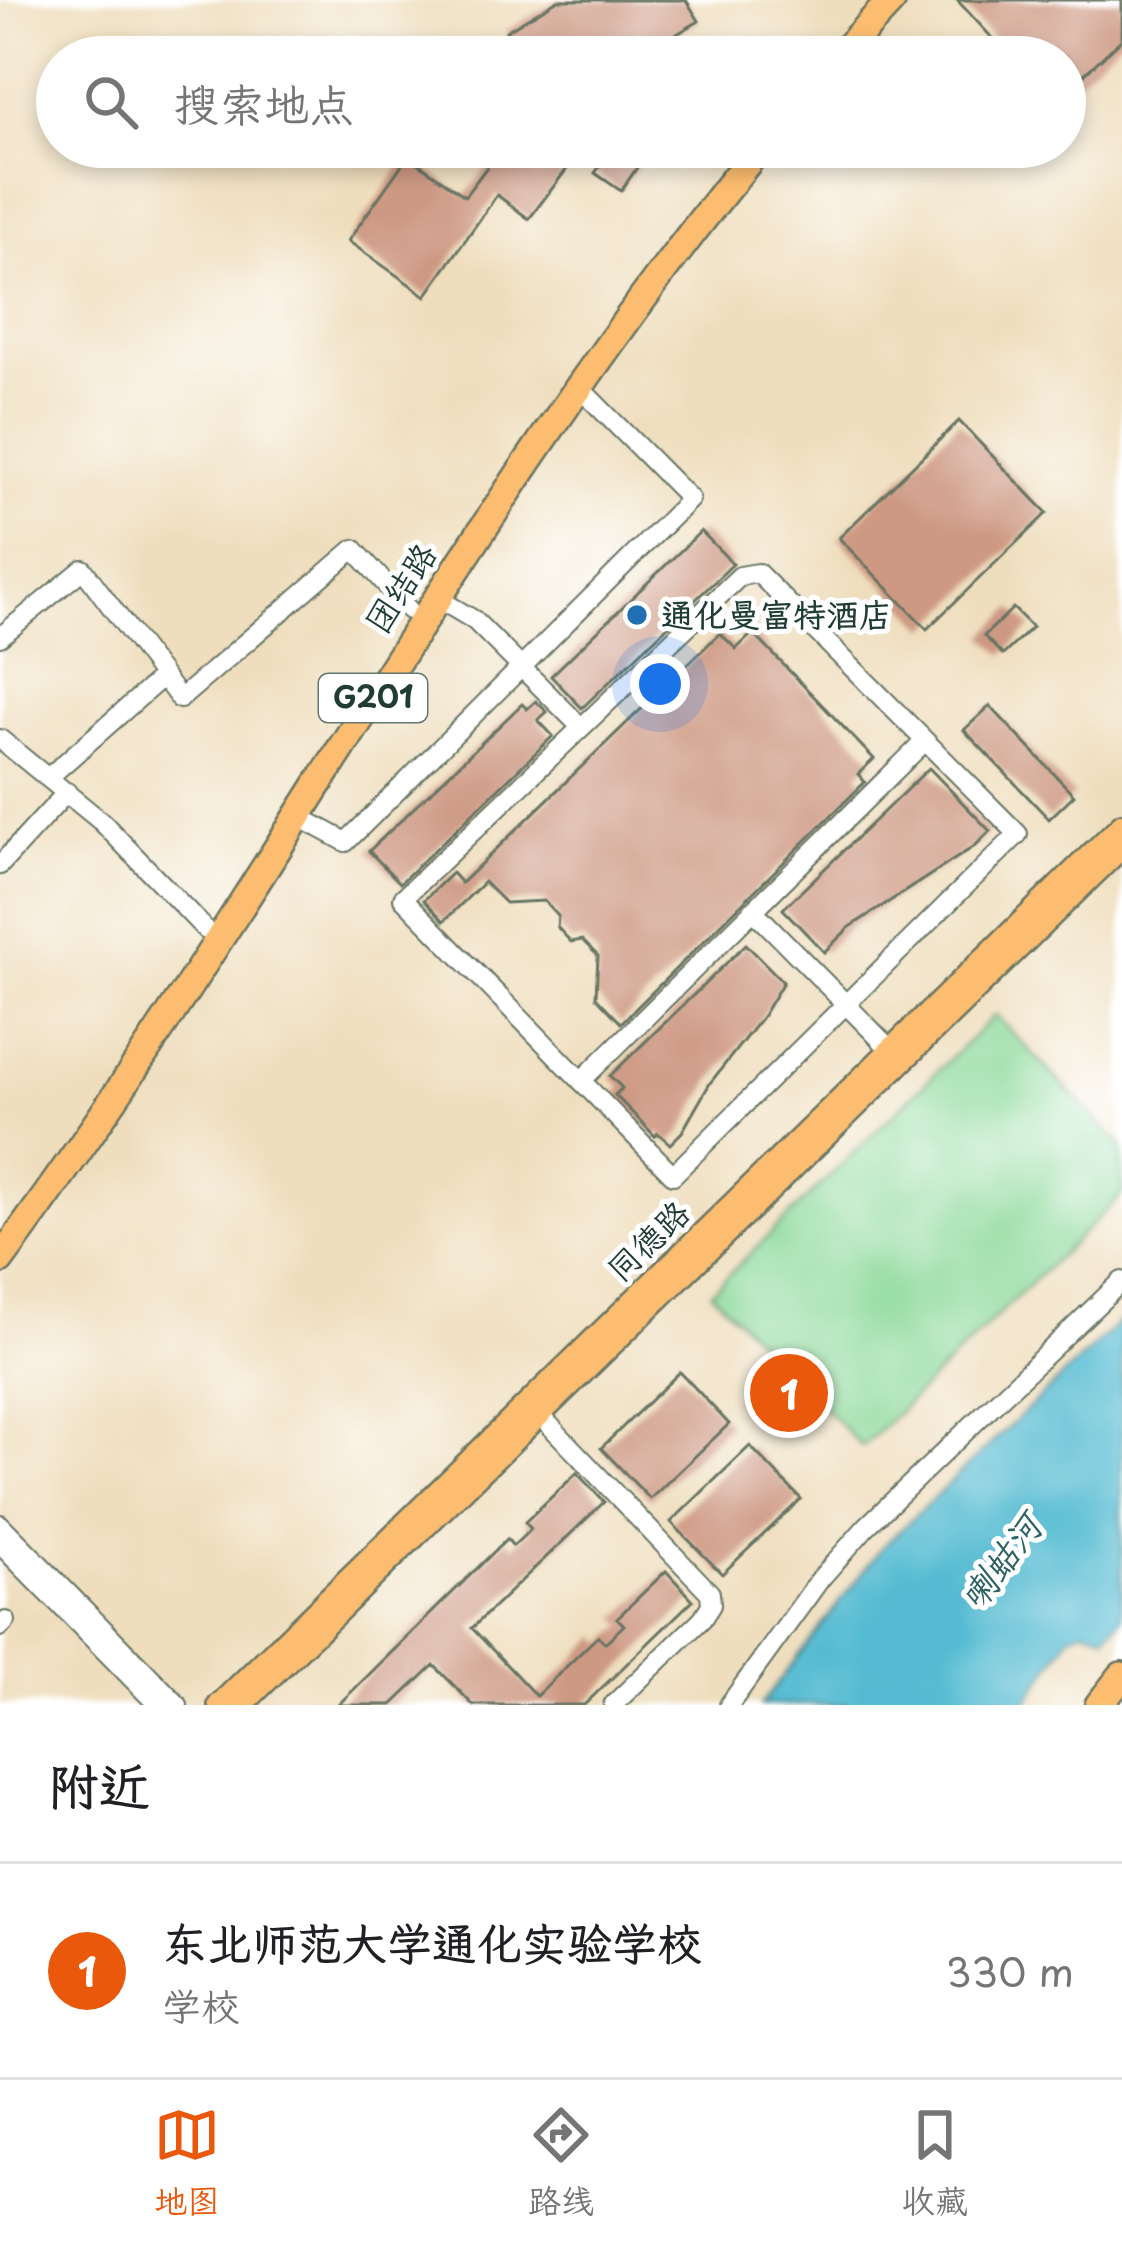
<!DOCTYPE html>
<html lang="zh">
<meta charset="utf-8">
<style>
body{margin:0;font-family:"Playpen Sans","LXGW WenKai TC",sans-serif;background:#f6f6f6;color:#202124}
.you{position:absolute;left:660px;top:684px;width:42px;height:42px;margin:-30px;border:9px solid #fff;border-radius:50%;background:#1a73e8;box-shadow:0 0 0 18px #1a73e833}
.badge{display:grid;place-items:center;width:78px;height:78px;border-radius:50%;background:#ea580c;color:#fff;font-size:39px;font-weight:700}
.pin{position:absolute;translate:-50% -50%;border:6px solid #fff;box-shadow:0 3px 12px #0006}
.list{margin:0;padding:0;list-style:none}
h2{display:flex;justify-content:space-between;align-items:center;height:156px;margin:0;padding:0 48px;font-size:51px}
h2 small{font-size:39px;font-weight:400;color:#757577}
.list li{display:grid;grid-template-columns:78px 1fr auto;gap:36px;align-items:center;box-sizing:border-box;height:216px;padding:0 48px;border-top:3px solid #e0e0e0}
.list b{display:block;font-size:45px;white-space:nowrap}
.list p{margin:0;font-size:39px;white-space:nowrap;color:#757577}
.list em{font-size:39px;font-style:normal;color:#757577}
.icon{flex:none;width:66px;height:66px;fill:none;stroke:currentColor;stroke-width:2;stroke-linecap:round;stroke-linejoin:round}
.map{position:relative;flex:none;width:1122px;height:1705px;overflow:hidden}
.search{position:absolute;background:#fff;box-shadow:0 6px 18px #0003;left:36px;right:36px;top:36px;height:132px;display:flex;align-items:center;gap:30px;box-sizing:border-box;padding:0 42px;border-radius:66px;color:#757577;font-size:45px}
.sheet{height:372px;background:#fff}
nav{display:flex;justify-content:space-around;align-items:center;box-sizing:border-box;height:168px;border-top:3px solid #e0e0e0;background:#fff;font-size:33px;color:#757577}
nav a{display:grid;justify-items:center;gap:6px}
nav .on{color:#ea580c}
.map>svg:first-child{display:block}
</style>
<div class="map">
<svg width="1122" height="1705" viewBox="0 0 1122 1705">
<rect width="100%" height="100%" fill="#fff"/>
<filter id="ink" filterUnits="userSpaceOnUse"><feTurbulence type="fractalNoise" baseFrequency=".00833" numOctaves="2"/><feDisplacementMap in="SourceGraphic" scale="24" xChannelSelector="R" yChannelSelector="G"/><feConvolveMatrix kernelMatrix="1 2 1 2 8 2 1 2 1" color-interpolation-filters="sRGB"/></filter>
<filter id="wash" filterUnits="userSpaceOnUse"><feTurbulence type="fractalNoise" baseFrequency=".004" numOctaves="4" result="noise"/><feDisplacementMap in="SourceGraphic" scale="48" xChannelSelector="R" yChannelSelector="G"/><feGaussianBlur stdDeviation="2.7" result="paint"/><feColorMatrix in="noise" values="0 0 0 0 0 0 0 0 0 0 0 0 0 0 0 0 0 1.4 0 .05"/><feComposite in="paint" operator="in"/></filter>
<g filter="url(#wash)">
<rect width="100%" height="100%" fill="#efdebd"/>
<path fill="#89d897" stroke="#548a66" stroke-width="3" d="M995,1015L1122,1146V1195L862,1447L711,1292Z"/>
<path fill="#54bbd2" stroke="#3a7c83" stroke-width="3" d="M1122,1320V1617L1107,1636L1084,1629L1071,1635L1025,1705H761L881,1548Z"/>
<g id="blocks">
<path fill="#ce9983" d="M558,0H686L699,21L638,57H522L506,31Z
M957,0H1122V39L1065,92V57H1010Z
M502,147H563L576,157L529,219L497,195L426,296L348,241L408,156L465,196Z
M613,147H651L621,191L595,173Z
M959,421L1047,513L927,629L839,538Z
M701,531L733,564L582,708L551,676Z
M1013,608L1032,627L1003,655L984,636Z
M720,633L736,649L753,633L874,759L858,774L865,782L621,1023L596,997L598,956L582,940L571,942L557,927L558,916L544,901L505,903L484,882L444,921L424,900L452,873L461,883Z
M536,701L547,712L538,720L553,736L400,883L369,851L522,704L527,709Z
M990,706L1074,795L1049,819L964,730Z
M929,768L990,831L975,846L850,927L824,952L783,909Z
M746,944L783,982L762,1017L710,1083L682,1132L670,1144L658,1133L655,1136L615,1095L622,1088L610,1076Z
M680,1372L729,1424L650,1499L601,1448Z
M750,1446L801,1499L722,1574L671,1522Z
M577,1473L604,1502L472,1628L536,1696L598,1636L605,1643L624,1625L617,1618L666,1571L693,1600L584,1705H473L434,1665L392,1705H338L507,1539L513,1546L531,1529L525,1522Z"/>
</g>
</g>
<g filter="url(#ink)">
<use href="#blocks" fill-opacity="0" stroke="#687564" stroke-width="3"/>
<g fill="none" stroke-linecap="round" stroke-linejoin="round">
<g stroke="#687564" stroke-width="22">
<path id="minor" d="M758,573L1018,834L673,1175L403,898L740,576Z
M437,598L474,620L581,727
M0,637L83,569L180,699L354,549L409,610
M0,739L102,822L206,930
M49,777L161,678
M298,816L346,842L690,499L577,385
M0,865L67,792
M753,910L891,1050
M581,1081L925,741
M540,1415L710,1593L711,1605L702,1619L613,1705
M0,1524L178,1705
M0,1544L158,1705
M0,1627L6,1621
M729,1705L821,1578L866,1527L1122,1281"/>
</g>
<g stroke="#687564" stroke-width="26">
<path id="major" d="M219,1705L1122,824
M242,1705L1122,847"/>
</g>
<g stroke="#687564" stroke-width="32">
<path id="highway" d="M839,57L892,0
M0,1260C267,898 474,496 760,147
M1099,1705L1122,1676"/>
</g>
<use href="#minor" stroke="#fff" stroke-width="18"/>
<use href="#major" stroke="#fcbd6f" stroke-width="21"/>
<use href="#highway" stroke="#fcbd6f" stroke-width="27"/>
</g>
</g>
<circle fill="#1f6fb2" stroke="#fff" stroke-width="4.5" cx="637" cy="615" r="12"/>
<g text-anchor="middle" stroke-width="10" stroke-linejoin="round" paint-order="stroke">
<rect fill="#fff" stroke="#627771" stroke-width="3" x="319" y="674" width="108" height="48" rx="9"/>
<g font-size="30" font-weight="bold" fill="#1f3d34">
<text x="373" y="708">G201</text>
</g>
<g font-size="33" fill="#1f3d34" stroke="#fff">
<text transform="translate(401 588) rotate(-57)" y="12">团结路</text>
<text transform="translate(648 1241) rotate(-44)" y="12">同德路</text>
</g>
<g font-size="33" font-weight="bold" fill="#1f3d34" stroke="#fff" text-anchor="start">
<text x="661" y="627">通化曼富特酒店</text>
</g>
<g font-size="36" font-style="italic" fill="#2f6363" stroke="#fff">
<text transform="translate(1001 1562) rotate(-53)" y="13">喇蛄河</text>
</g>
</g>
</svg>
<div class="you"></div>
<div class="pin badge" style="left:789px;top:1393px">1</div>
<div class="search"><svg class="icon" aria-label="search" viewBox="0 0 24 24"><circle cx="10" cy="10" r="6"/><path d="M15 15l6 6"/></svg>搜索地点</div>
</div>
<section class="sheet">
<h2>附近<small></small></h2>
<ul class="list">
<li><span class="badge">1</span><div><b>东北师范大学通化实验学校</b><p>学校</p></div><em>330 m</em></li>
</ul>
</section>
<nav>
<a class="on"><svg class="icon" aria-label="map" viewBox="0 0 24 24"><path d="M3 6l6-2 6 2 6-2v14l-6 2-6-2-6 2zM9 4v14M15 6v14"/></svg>地图</a>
<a><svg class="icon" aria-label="directions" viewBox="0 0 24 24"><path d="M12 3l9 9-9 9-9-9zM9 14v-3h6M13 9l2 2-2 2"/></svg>路线</a>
<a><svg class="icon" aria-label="saved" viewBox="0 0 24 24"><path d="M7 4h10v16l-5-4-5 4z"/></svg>收藏</a>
</nav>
